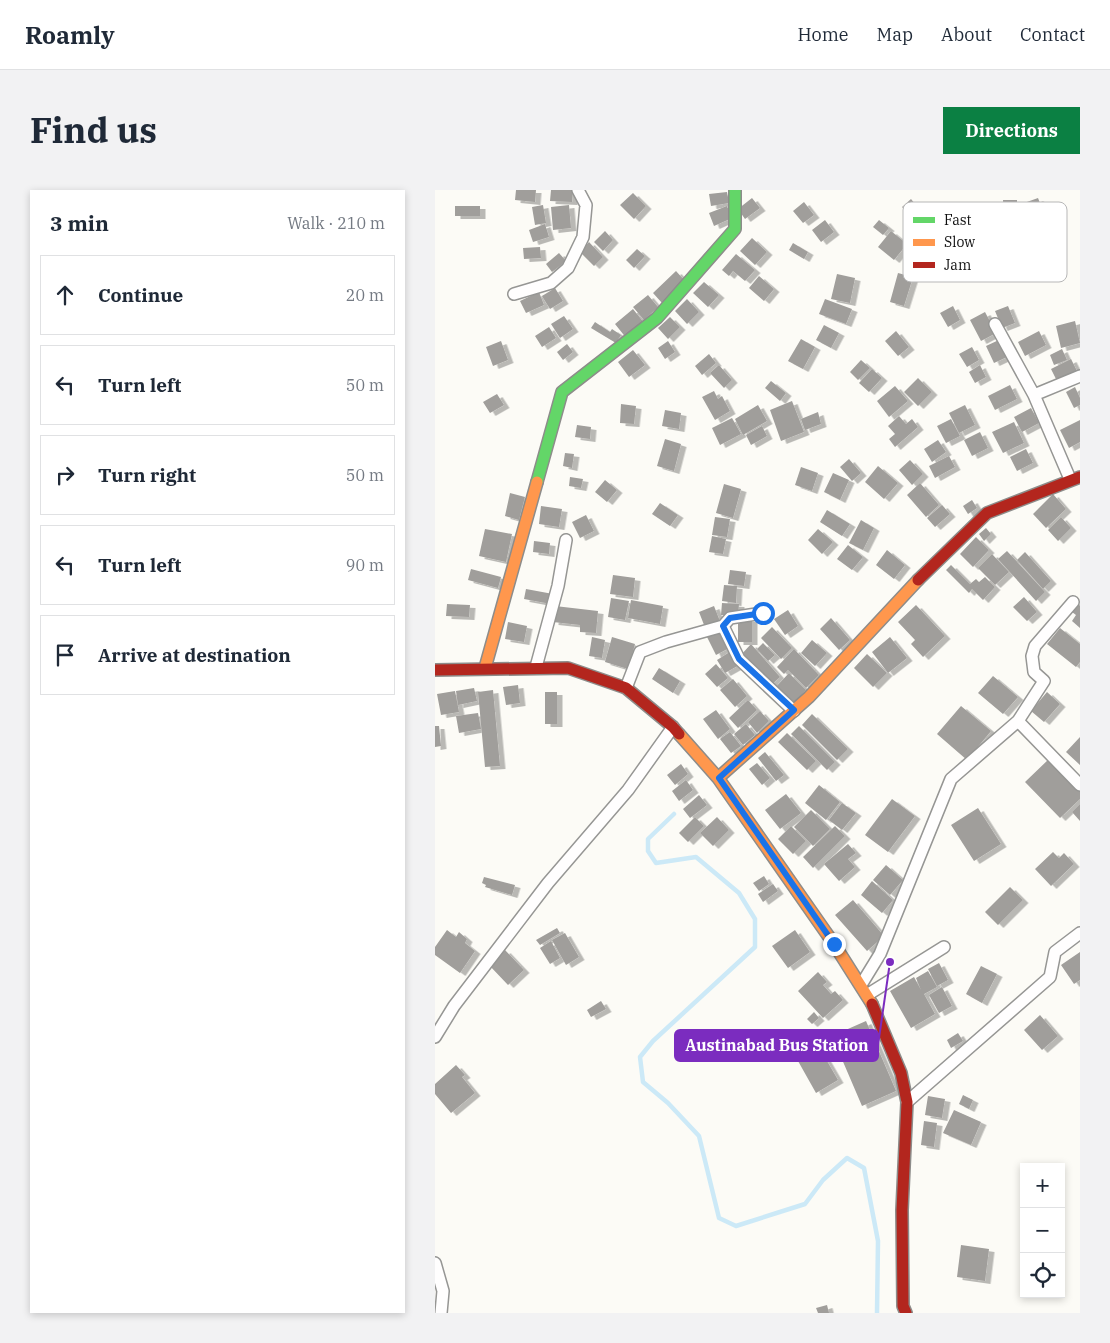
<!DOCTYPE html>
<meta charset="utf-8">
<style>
body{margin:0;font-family:"IBM Plex Serif",serif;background:#f2f2f3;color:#1f2937}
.controls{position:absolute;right:15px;bottom:15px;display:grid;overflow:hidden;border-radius:0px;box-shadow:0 2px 8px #0003}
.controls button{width:45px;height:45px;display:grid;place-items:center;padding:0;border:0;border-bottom:1px solid #e0e1e3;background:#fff;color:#1f2937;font:25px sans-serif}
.stop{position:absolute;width:15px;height:15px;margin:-11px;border:4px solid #1a73e8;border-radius:50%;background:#fff}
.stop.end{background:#1a73e8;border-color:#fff;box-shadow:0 1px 5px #0008}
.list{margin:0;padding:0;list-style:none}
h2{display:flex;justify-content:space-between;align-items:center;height:65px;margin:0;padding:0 20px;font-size:21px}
h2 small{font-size:16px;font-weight:400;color:#747a83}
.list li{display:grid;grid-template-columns:32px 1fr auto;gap:15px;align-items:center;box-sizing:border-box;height:80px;margin:0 10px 10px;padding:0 10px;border:1px solid #e0e1e3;border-radius:0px}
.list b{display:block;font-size:19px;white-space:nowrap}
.list em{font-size:16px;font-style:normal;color:#747a83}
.icon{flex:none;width:28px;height:28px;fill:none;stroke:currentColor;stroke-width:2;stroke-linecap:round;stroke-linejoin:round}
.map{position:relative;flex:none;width:645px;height:1123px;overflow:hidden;border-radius:0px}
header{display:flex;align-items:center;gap:30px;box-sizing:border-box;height:70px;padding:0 25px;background:#fff;border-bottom:1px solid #e0e1e3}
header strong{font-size:24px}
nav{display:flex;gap:28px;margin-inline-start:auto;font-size:18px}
.intro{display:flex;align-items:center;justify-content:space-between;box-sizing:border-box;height:120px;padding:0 30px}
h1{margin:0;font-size:35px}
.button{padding:12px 22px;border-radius:0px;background:#0b8043;color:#fff;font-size:18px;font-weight:700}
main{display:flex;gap:30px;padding:0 30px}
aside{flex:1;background:#fff;border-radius:0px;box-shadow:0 2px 8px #0003}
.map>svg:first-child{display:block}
</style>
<header>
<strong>Roamly</strong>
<nav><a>Home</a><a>Map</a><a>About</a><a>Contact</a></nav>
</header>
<div class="intro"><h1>Find us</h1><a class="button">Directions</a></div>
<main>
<aside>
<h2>3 min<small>Walk · 210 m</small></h2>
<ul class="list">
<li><svg class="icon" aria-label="ahead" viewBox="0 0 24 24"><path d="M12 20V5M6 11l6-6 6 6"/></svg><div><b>Continue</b></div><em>20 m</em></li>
<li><svg class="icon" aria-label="left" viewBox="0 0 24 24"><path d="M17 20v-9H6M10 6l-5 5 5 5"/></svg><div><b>Turn left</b></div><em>50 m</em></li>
<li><svg class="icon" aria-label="right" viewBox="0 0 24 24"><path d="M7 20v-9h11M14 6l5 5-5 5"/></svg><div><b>Turn right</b></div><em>50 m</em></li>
<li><svg class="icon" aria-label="left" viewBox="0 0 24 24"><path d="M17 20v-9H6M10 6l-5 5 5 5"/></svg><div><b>Turn left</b></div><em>90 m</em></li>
<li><svg class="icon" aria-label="arrive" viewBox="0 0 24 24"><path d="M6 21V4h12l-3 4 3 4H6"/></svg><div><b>Arrive at destination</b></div></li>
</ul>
</aside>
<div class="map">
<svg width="645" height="1123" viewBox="0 0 645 1123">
<defs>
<filter id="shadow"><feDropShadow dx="5.5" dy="3" stdDeviation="0" flood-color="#0004"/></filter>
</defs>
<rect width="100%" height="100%" fill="#fcfbf6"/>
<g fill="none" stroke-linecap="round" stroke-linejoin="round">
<path stroke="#cce9f7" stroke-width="4.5" d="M239,624L213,649V661L221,673L261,667L304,703L320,729V757L218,851L205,867L208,892L233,913L264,946L284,1028L301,1036L370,1014L388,990L412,968L429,978L443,1051L442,1123"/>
</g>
<path fill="#a09e9b" filter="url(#shadow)" d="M81,0H101L100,12L80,10Z
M116,0H138L137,12L115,11Z
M292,2L294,13L276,16L274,4Z
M198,3L211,16L199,29L185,15Z
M317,8L325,18L310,29L303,19Z
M603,8L608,21L594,26L589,13Z
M476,9L485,20L477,28L467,17Z
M568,10H582V30H569Z
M369,12L379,25L368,33L358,21Z
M539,12L555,25L549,32L533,18Z
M108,15L111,33L100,35L97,17Z
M134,15L136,38L118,40L116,17Z
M20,16H45V26H20Z
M292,16L297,28L279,36L274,23Z
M390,30L399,42L386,52L377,40Z
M444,30L454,38L448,45L438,37Z
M110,34L114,47L98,52L94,40Z
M170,41L178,50L168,61L159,52Z
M456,41L472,54L459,70L443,57Z
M317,48L332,62L320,75L305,61Z
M154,52L168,67L159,76L145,62Z
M358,53L373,62L369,69L354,60Z
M105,57L106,68L89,69L88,58Z
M202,59L210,66L199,78L191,70Z
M124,63L131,71L117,82L111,74Z
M301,64L320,80L310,91L298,81L294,86L287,80Z
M241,81L250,91L227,113L218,103Z
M463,83L478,87L469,116L455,112Z
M402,84L420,88L415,113L396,109Z
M324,86L339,99L329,111L314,98Z
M269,92L284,105L273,117L258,103Z
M120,98L128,111L115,119L107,106Z
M104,102L109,115L91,123L85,111Z
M213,105L223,117L209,130L198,117Z
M252,109L264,122L252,134L240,121Z
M390,109L417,119L411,134L384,124Z
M518,116L525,130L513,137L505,123Z
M573,116L580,133L567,138L560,121Z
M198,119L210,134L192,149L180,134Z
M550,122L561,143L546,151L535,130Z
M129,126L138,139L125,148L116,134Z
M235,127L245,137L233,149L223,138Z
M640,131L645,153L626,158L621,136Z
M160,132L175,142L177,139L186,145L181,153L156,138Z
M389,135L404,143L396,158L381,150Z
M114,137L121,148L107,157L100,146Z
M461,141L474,157L463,166L450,151Z
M604,141L611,155L590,166L583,152Z
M366,149L380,157L368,179L353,171Z
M566,149L574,166L559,173L551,156Z
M66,151L73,170L58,176L51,157Z
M233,151L240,162L230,169L223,158Z
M132,154L138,162L128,170L122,162Z
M537,157L544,170L532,177L524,164Z
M627,159L632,170L619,175L615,165Z
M198,160L210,175L194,187L183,172Z
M274,164L281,173L267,185L260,176Z
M636,169L642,181L622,191L616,179Z
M426,170L435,178L423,190L415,182Z
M284,175L297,190L289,198L275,183Z
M545,175L551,187L540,193L534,182Z
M437,179L447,188L434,202L424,193Z
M483,188L497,202L483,216L469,202Z
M336,191L351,203L345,211L330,198Z
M575,195L582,209L560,220L553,206Z
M460,196L473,211L454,227L442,211Z
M640,197L645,208V215L639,218L631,202Z
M279,201L283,209L287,206L295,221L280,230L267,207Z
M62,204L69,215L55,223L48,212Z
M357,211L369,242L346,251L335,220Z
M186,214L201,216L199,234L185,233Z
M323,215L332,231L308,245L300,229Z
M530,215L540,235L524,243L514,223Z
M596,218L604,233L587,242L579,227Z
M230,220L246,223L244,239L227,236Z
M383,222L386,234L370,240L366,229Z
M464,226L471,234L477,229L483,237L460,257L454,249L460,244L453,236Z
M297,228L306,244L285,255L277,238Z
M516,229L525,246L511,253L502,236Z
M645,230V252L634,258L625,240Z
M579,232L589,253L568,263L557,242Z
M142,235L156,237L155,249L140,247Z
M327,236L332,246L316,255L311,245Z
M545,242L553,258L537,266L529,250Z
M230,249L246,254L239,281L222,276Z
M503,250L511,262L497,272L489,259Z
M591,259L598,273L582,281L575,267Z
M130,263L139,264L137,278L128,276Z
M514,266L520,277L500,288L494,276Z
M414,269L426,283L417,291L405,277Z
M475,270L488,284L477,295L464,280Z
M443,276L463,293L449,309L430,292Z
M366,277L383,283L377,301L360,295Z
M398,283L414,290L405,310L389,302Z
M135,287L148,289L146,298L134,296Z
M170,290L182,300L172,312L160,302Z
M485,293L504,315L491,327L472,305Z
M289,294L306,299L298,328L281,323Z
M75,303L90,307L84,330L70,326Z
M618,304L631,319L611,338L598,324Z
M537,310L542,318L533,324L528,316Z
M225,313L243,325L235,336L217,324Z
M507,315L515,324L500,337L492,328Z
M106,316L127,319L124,337L104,334Z
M392,320L415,334L407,346L385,332Z
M151,325L159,341L145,348L137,332Z
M280,327L295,329L292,347L277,345Z
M626,327L636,338L623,351L613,340Z
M426,330L439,338L428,360L414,353Z
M551,338L556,344L549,351L544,344Z
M50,339L77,344L71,372L44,366Z
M383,339L398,352L387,364L373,350Z
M277,346L291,349L288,364L274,362Z
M541,347L554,360L538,377L525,364Z
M99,351L115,353L114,364L98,362Z
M413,355L428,367L417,380L402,369Z
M452,360L470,375L459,389L441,375Z
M572,361L610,402L601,411L563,369Z
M590,362L616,391L608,399L582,370Z
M557,364L574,382L560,395L543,378Z
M516,375L535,394L541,389L544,392L550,387L560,397L548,410L537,399L534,403L511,380Z
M36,379L66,387L63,398L33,390Z
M295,380L311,382L309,396L293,394Z
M178,385L200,388L198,407L175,404Z
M289,395L302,396L301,413L287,411Z
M91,399L118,404L116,414L89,409Z
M589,407L602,422L592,431L578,417Z
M176,408L194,411L190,430L173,427Z
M196,410L228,416L225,434L193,428Z
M287,413L304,414L303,426L286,425Z
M12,414L35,415L34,427L11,426Z
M644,414L645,416V438L637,431L641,425L637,422Z
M481,415L510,446L488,467L476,454L480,450L463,432Z
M120,416L163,421L161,443L145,442V435L118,432Z
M279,416L286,434L271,440L264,422Z
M353,420L363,436L350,445L339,429Z
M396,428L415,450L404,460L385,439Z
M303,429H317V452H303Z
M73,432L92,436L89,452L70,449Z
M337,437L357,458L346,469L326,448Z
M286,438L296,457L281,465L271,445Z
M625,438L645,454V472L641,477L612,454Z
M157,447L170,450L167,468L154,466Z
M177,447L200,454L193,479L170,472Z
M455,447L472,468L453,483L437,462Z
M377,450L392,463L380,476L366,463Z
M328,453L340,465L333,471L322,459Z
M316,454L345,487L334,497L305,466Z
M359,459L384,485L371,498L353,480L349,484L342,477Z
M298,460L306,474L290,483L282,470Z
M432,464L452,483L438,497L419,478Z
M281,474L293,488L282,497L270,484Z
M224,478L245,491L238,503L217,489Z
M354,483L371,500L357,515L340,498Z
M558,486L583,507L568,524L543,503Z
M298,489L312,506L300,517L285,500Z
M83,495L85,513L71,515L68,497Z
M39,498L42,511L23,515L21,501Z
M58,500L65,576L50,577L43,502Z
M20,501L24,522L6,525L2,504Z
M110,502H122V534H110Z
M612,502L625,514L609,532L596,521Z
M313,510L322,520L303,538L294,528Z
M526,516L556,541L532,570L502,544Z
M281,520L295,539L283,549L268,529Z
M325,521L334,531L322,543L313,532Z
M43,523L46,539L24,543L21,526Z
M377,524L413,559L402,570L367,535Z
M311,534L320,545L308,555L299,544Z
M0,536H4L6,556L0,557Z
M364,536L400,572L392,580L356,544Z
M295,542L306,556L296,563L285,549Z
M352,543L381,571L372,580L343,552Z
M645,547V575L631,562Z
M330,562L349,585L341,591L323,568Z
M615,568L645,600V609L625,628L590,592Z
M322,573L335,588L327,595L314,579Z
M246,574L253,584L240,595L232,585Z
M251,590L258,600L244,611L237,601Z
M384,595L405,612L391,630L370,613Z
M351,604L366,623L345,639L330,620Z
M264,605L272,615L255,628L248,619Z
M457,609L480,626L453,662L430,645Z
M407,613L421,623L407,640L394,630Z
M645,614V631L637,622Z
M543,618L566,654L539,671L516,635Z
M376,620L395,639L378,656L359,637Z
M260,627L269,636L253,652L244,643Z
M282,627L294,640L278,656L265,643Z
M356,636L371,651L358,664L343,649Z
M400,636L410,646L378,678L368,667Z
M413,654L421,663L413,669L420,677L404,691L389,674Z
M618,662L624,668L629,663L639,674L616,696L600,679Z
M451,675L468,690L455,705L438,690Z
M329,686L334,694L324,701L318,693Z
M49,687L80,695L77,705L50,697L51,695L47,693Z
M437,691L458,710L447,723L426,705Z
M338,694L343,701L328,712L323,704Z
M575,697L588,710L563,735L550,722Z
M418,710L449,746L432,761L400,725Z
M122,738L125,743L105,755L101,750Z
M12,740L21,747L24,742L32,749L30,753L40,761L25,783L0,765V757Z
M360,740L375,762L353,778L337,756Z
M130,743L144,767L131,775L117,750Z
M116,751L125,768L115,774L105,758Z
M70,760L89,780L73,795L54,775Z
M645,762V790L639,794L626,775Z
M504,773L513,790L502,796L493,779Z
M546,776L562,784L547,813L531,804Z
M493,781L502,797L489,804L500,824L476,838L455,801L479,787L486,800L481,788Z
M383,782L392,792L388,795L396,804L400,801L408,810L388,828L363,801Z
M507,797L517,816L504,823L494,805Z
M166,811L171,819L156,827L152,820Z
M379,822L384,828L377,834L372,829Z
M605,825L623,846L607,860L589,840Z
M431,831L461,901L427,916L397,846Z
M523,843L528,851L516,858L512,850Z
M385,859L403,890L381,903L363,871Z
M21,875L30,885L27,887L40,903L16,923L0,904V894Z
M528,905L538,910L534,919L524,914Z
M493,906L510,909L507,928L490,925Z
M519,920L546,932L536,955L508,943Z
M489,931L502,933L499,957L486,955Z
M526,1055L554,1059L550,1091L522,1087Z
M392,1115L394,1123H383L381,1118Z"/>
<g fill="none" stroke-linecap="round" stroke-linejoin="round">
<g stroke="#969694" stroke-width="14">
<path id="street" d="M79,104L116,93L133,78L148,47L151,15L143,0
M560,134L599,205L635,289
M599,205L645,186
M288,436L304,469L359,521
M101,477L123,396L131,350
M191,498L205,462L231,452L288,436L295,428L328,423
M583,531L609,491L599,482L597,466L600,456L638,412
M426,795L445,764L516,589L583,531L645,595
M432,805L509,757
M0,847L19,816L113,693L193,600L238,537
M472,912L615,787L620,762L645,743
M0,1073L8,1101L6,1123"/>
</g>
<g stroke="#8d8c8a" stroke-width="14">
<path id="fast" d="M102,292L127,202L222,128L300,39V0"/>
</g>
<g stroke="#8d8c8a" stroke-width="14">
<path id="slow" d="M50,478L102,292
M244,544L283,588L399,754L437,814
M283,588L374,507L483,390"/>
</g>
<g stroke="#8d8c8a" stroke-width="14">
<path id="jam" d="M483,390L552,323L645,287
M0,480L133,478L191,498L238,537L244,544
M437,814L466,883L472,912L467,1020L468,1116L471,1123"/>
</g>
<use href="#street" stroke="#fffefe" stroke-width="11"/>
<use href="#fast" stroke="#63d668" stroke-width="11"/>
<use href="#slow" stroke="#ff974d" stroke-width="11"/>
<use href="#jam" stroke="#b3261e" stroke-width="11"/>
</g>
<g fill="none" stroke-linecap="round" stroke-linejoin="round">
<path stroke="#1a73e8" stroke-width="6" d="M328,423L295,428L288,436L304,469L359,520L284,588L399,754"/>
</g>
<rect x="468" y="12" width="164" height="80" rx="8" fill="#fff" stroke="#b7b7b7" stroke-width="1"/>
<rect x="478" y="27" width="22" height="6" fill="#63d668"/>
<rect x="478" y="49" width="22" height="7" fill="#ff974d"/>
<rect x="478" y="72" width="22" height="6" fill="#b3261e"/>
<g font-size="14" fill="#101010">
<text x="509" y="35">Fast</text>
<text x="509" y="57">Slow</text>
<text x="509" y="80">Jam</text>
</g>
<path fill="none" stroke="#7b2cbf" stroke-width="2" d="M455 772L443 855"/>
<circle fill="#7b2cbf" stroke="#fff" stroke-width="2" cx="455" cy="772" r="5"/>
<rect fill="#7b2cbf" stroke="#7b2cbf" stroke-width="2" x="240" y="840" width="203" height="31" rx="5"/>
<g font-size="16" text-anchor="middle" font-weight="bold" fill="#fff">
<text x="342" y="861">Austinabad Bus Station</text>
</g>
</svg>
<div class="controls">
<button>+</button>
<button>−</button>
<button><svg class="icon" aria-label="locate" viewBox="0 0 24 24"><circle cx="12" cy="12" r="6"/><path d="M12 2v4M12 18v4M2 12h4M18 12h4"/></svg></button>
</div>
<div class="stop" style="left:328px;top:423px"></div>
<div class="stop end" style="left:399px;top:754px"></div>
</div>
</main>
